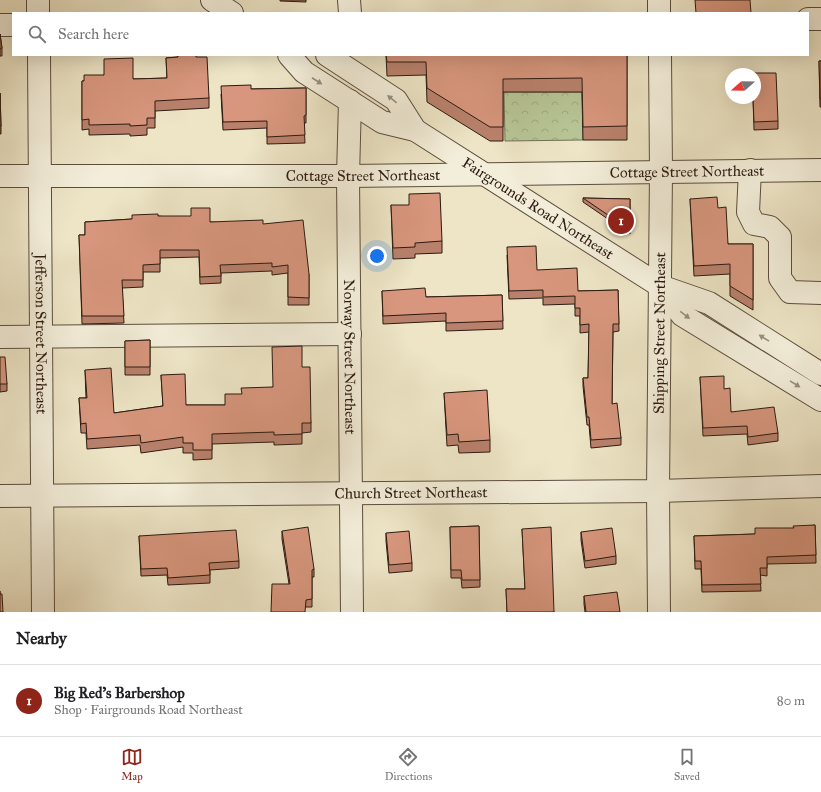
<!DOCTYPE html>
<meta charset="utf-8">
<style>
body{margin:0;font-family:"IM FELL Great Primer",serif;background:#f2f2f2;color:#202124}
.compass{position:absolute;left:725px;top:68px;width:36px;height:36px;border-radius:50%;background:#fff;box-shadow:0 4px 16px #0002;rotate:250deg}
.you{position:absolute;left:377px;top:256px;width:14px;height:14px;margin:-10px;border:3px solid #fff;border-radius:50%;background:#1a73e8;box-shadow:0 0 0 6px #1a73e833}
.badge{display:grid;place-items:center;width:26px;height:26px;border-radius:50%;background:#8f2418;color:#fff;font-size:13px;font-weight:700}
.pin{position:absolute;translate:-50% -50%;border:2px solid #fff;box-shadow:0 1px 4px #0006}
.list{margin:0;padding:0;list-style:none}
h2{display:flex;justify-content:space-between;align-items:center;height:52px;margin:0;padding:0 16px;font-size:17px}
h2 small{font-size:13px;font-weight:400;color:#757577}
.list li{display:grid;grid-template-columns:26px 1fr auto;gap:12px;align-items:center;box-sizing:border-box;height:72px;padding:0 16px;border-top:1px solid #e0e0e0}
.list b{display:block;font-size:15px;white-space:nowrap}
.list p{margin:0;font-size:13px;white-space:nowrap;color:#757577}
.list em{font-size:13px;font-style:normal;color:#757577}
.icon{flex:none;width:22px;height:22px;fill:none;stroke:currentColor;stroke-width:2;stroke-linecap:round;stroke-linejoin:round}
.map{position:relative;flex:none;width:821px;height:612px;overflow:hidden}
.search{position:absolute;background:#fff;box-shadow:0 4px 16px #0002;left:12px;right:12px;top:12px;height:44px;display:flex;align-items:center;gap:10px;box-sizing:border-box;padding:0 14px;border-radius:0px;color:#757577;font-size:15px}
.sheet{height:124px;background:#fff}
nav{display:flex;justify-content:space-around;align-items:center;box-sizing:border-box;height:56px;border-top:1px solid #e0e0e0;background:#fff;font-size:11px;color:#757577}
nav a{display:grid;justify-items:center;gap:2px}
nav .on{color:#8f2418}
.map>svg:first-child{display:block}
</style>
<div class="map">
<svg width="821" height="612" viewBox="0 0 821 612">
<defs>
<pattern id="park-crowns" width="20" height="18" patternUnits="userSpaceOnUse"><rect width="20" height="18" fill="#b7c596"/><path d="M2 6a3 3 0 1 1 6 0M12 15a3 3 0 1 1 6 0" fill="none" stroke="#9ea980"/></pattern>
</defs>
<rect width="100%" height="100%" fill="#ede5c6"/>
<filter id="stains"><feTurbulence type="fractalNoise" baseFrequency=".005" numOctaves="4"/><feColorMatrix values="0 0 0 0 .2 0 0 0 0 .09 0 0 0 0 .02 0 0 0 .5 -.17"/></filter>
<radialGradient id="worn" r=".72"><stop offset=".6" stop-color="#630" stop-opacity="0"/><stop offset="1" stop-color="#630" stop-opacity=".3"/></radialGradient>
<path fill="url(#park-crowns)" stroke="#727054" d="M504,92H582L583,140L505,141Z"/>
<g fill="none" stroke-linecap="round" stroke-linejoin="round">
<g stroke="#5c4d3e" stroke-width="24">
<g id="minor">
<path d="M212,0L232,13"/>
<path d="M349,0L350,13"/>
<path d="M659,0V13"/>
<path d="M38,13V0"/>
<path d="M808,19H821"/>
<path d="M0,25H13"/>
<path id="s1" d="M39,55L43,612"/>
<path id="s2" d="M289,55L304,72L382,122L415,130L660,286L709,303L821,374"/>
<path d="M327,55L396,100L415,130"/>
<path id="s3" d="M350,101L348,176L352,612"/>
<path d="M750,170L748,212L754,224L770,227L780,237V278L790,292L821,293"/>
<path id="s4" d="M0,176H348L821,170"/>
<path d="M660,286L682,315L821,400"/>
<path d="M0,337L350,334"/>
<path id="s5" d="M0,496L658,491L821,486"/>
<path id="s6" d="M659,612L658,491L661,171L660,55"/>
</g>
</g>
<use href="#minor" stroke="#f3eeda" stroke-width="22"/>
</g>
<path fill="#b9816c" stroke="#2c1a11" d="M280,0H306V2L280,1Z
M0,34L2,48V56H0Z
M178,55L196,57L209,98V108L155,111V128H147V135L130,136V134L89,135V129L82,130V81H84L104,75L133,79L167,78L166,58L178,57Z
M386,55H627V140H583L582,92H503V141H490L427,102L426,75L387,76Z
M819,61H821V107H820Z
M306,88V123H304L305,143L267,144V128L223,130L221,94L251,89Z
M0,93L1,126V134H0Z
M753,98L778,121V129L754,130Z
M583,198L630,199V234L583,202Z
M690,199L718,208L728,244H753V310L730,296V274L694,276Z
M391,205L442,241V253L415,254V258L393,259Z
M158,216L210,222L263,224L309,274V305H288V273L272,275V271L221,273V283L200,284L199,257L160,258V272H143V287L122,288L124,323L82,324L79,235H85V222L132,219Z
M507,255L578,291L618,290L619,331L613,332L612,404L621,438V445L591,448L589,425H587L583,386V378H588L589,332L580,333V316H575V304L543,305V298L509,299Z
M382,291L426,297L502,295L503,329L446,331V321L383,324Z
M150,340V375H125V341Z
M0,357L7,384V391L0,392Z
M302,367L311,423V432L302,433V444L274,445V442L212,444V459L193,460V453H183V447L141,453L140,445L87,449L86,433H81L79,398H86L85,370L114,413L163,406L161,375L186,405H225L242,394L273,387Z
M700,377L724,389L731,412L778,433V441L748,445L747,434L703,436Z
M444,393L490,440V452L459,453L458,445L447,446Z
M815,525L816,563L767,564V576L760,575L761,591L702,592L701,569H695L694,536L755,534Z
M479,526L480,587L462,588L461,578H451L450,527Z
M522,529L554,612H507L506,589H525Z
M282,531L314,569V577H312V607H306L289,584L282,539Z
M581,532L616,556V564L585,568L581,540Z
M386,533L412,563V571L389,573L386,541Z
M139,536L239,561V568L210,570V583L168,585L167,575L141,576Z
M584,596L620,612H585L584,604Z"/>
<path fill="#d7967d" stroke="#2c1a11" d="M695,0H750L751,13H696Z
M0,34L2,48L0,49Z
M178,55H196V57H207L209,98L155,101V118H147V125L130,126V124L89,125V119L82,120V81H84V75H104V59L133,58V79L167,78L166,58L178,57Z
M386,55H627V126L583,127L582,78L503,79V127H490L427,88L426,62H387Z
M819,61H821V99H820Z
M752,73H776L778,121L754,122L753,98H755V74H752Z
M251,85V89L306,88V115L304,116L305,135L267,137V121L223,122L221,86Z
M0,93L1,126H0Z
M440,193L442,241L415,243V247L393,248L391,205H409V194Z
M717,197L718,208L726,207L728,244H753V300L730,286V264L694,266L690,199Z
M583,198L630,199V230Z
M191,208H210V222L263,220V224L303,220L309,274V298L288,297V265L272,267V263L220,265L221,276L200,277L199,250H160V264L143,265V280H122L124,316H82L79,235H85V222L132,219V215L158,214V216H191Z
M536,246L537,270L577,268L578,291L618,290L619,324H613L612,404L617,403L621,438L591,440L589,417H587L583,378H588L589,324L580,325V308H575V296L543,297V290L509,291L507,247Z
M425,288L426,297L502,295L503,321L446,323V313L383,316L382,291Z
M150,340V367H125V341Z
M302,346V367H310L311,423H302V434L274,435V432L212,434V450H193V443H183V437L141,443L140,435L87,439L86,423L81,424L79,398H87L85,370L111,368L114,413L163,406L161,375L185,374L186,405H225V394H242L241,388L273,387L272,347Z
M0,357H5L7,384H0Z
M724,376V389L730,388L731,412L774,407L778,433L748,437L747,426L703,428L700,377Z
M487,390L490,440L459,442L458,434L447,435L444,393Z
M815,525L816,555L767,557V568H760L761,584L702,585L701,561H695L694,536L755,534V528H794L793,526Z
M479,526L480,580H462L461,570H451L450,527Z
M308,527L314,569L312,570V599L306,600L305,612H271L272,584H290L282,531Z
M551,527L554,612H507L506,589H525L522,529Z
M612,528L616,556L585,561L581,532Z
M236,530L239,561L209,563L210,575L168,578L167,568L141,569L139,536Z
M409,531L412,563L389,565L386,533Z
M0,591V594H2L3,612H0Z
M617,592L620,612H586L584,596Z"/>
<defs><path id="oneway-solid" d="M-6-.8H1V-3.2L6.5 0L1 3.2V.8H-6Z"/></defs>
<g fill="#998f80">
<use href="#oneway-solid" transform="translate(317 81) rotate(33)"/>
<use href="#oneway-solid" transform="translate(392 99) rotate(-141)"/>
<use href="#oneway-solid" transform="translate(685 315) rotate(37)"/>
<use href="#oneway-solid" transform="translate(764 338) rotate(-148)"/>
<use href="#oneway-solid" transform="translate(795 384) rotate(32)"/>
</g>
<g text-anchor="middle" stroke-width="3" stroke-linejoin="round" paint-order="stroke">
<g font-size="15" fill="#2c1a11" stroke="#f3eeda">
<text dy="5" stroke="none"><textPath href="#s4" startOffset="687">Cottage Street Northeast</textPath></text>
<text dy="5" stroke="none"><textPath href="#s4" startOffset="363">Cottage Street Northeast</textPath></text>
<text dy="5" stroke="none"><textPath href="#s2" startOffset="295">Fairgrounds Road Northeast</textPath></text>
<text dy="5" stroke="none"><textPath href="#s6" startOffset="279">Shipping Street Northeast</textPath></text>
<text dy="5" stroke="none"><textPath href="#s1" startOffset="279">Jefferson Street Northeast</textPath></text>
<text dy="5" stroke="none"><textPath href="#s3" startOffset="256">Norway Street Northeast</textPath></text>
<text dy="5" stroke="none"><textPath href="#s5" startOffset="411">Church Street Northeast</textPath></text>
</g>
</g>
<rect width="100%" height="100%" filter="url(#stains)"/>
<rect width="100%" height="100%" fill="url(#worn)"/>
</svg>
<svg class="compass" viewBox="-18 -18 36 36"><path d="M0-13l5 13h-10z" fill="#e53935"/><path d="M0 13l5-13h-10z" fill="#757577"/></svg>
<div class="you"></div>
<div class="pin badge" style="left:621px;top:221px">1</div>
<div class="search"><svg class="icon" aria-label="search" viewBox="0 0 24 24"><circle cx="10" cy="10" r="6"/><path d="M15 15l6 6"/></svg>Search here</div>
</div>
<section class="sheet">
<h2>Nearby<small></small></h2>
<ul class="list">
<li><span class="badge">1</span><div><b>Big Red's Barbershop</b><p>Shop · Fairgrounds Road Northeast</p></div><em>80 m</em></li>
</ul>
</section>
<nav>
<a class="on"><svg class="icon" aria-label="map" viewBox="0 0 24 24"><path d="M3 6l6-2 6 2 6-2v14l-6 2-6-2-6 2zM9 4v14M15 6v14"/></svg>Map</a>
<a><svg class="icon" aria-label="directions" viewBox="0 0 24 24"><path d="M12 3l9 9-9 9-9-9zM9 14v-3h6M13 9l2 2-2 2"/></svg>Directions</a>
<a><svg class="icon" aria-label="saved" viewBox="0 0 24 24"><path d="M7 4h10v16l-5-4-5 4z"/></svg>Saved</a>
</nav>
